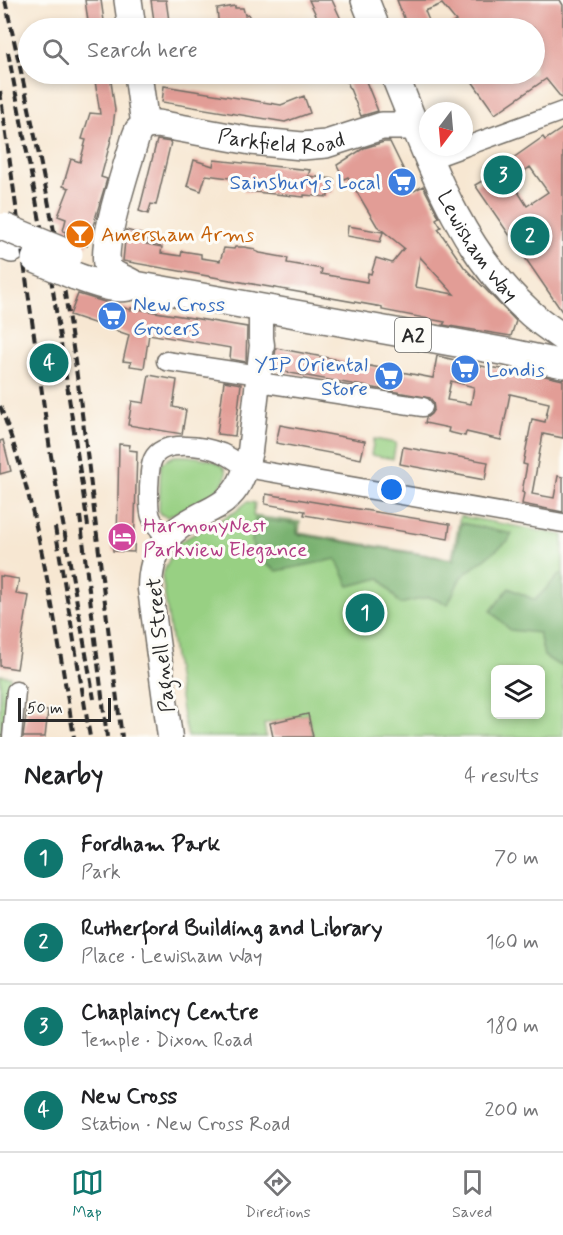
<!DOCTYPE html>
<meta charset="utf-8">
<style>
body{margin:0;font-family:Mynerve,sans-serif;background:#f2f2f2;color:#202124}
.controls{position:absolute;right:18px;bottom:18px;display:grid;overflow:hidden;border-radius:9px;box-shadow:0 3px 9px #0003}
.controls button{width:54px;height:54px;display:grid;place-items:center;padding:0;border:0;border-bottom:2px solid #e0e0e0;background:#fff;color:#202124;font:30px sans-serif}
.compass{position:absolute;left:419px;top:102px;width:54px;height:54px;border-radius:50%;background:#fff;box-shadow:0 3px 9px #0003;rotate:196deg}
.scale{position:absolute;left:18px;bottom:15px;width:93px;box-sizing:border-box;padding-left:6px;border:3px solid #2b2b2b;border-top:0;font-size:16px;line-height:21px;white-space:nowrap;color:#2b2b2b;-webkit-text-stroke:4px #fdfcf7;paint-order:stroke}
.you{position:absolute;left:392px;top:490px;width:21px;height:21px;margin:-15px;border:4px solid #fff;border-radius:50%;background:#1a73e8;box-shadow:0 0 0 9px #1a73e833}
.badge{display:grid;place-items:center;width:39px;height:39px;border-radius:50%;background:#0f766e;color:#fff;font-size:20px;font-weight:700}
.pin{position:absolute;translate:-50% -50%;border:3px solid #fff;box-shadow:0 2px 6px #0006}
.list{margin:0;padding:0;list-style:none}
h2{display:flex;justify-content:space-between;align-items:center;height:78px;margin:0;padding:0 24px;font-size:26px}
h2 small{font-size:20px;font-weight:400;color:#757577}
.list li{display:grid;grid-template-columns:39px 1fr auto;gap:18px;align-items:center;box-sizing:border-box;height:84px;padding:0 24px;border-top:2px solid #e0e0e0}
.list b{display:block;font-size:22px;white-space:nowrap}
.list p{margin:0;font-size:20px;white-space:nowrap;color:#757577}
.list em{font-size:20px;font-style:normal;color:#757577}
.icon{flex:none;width:33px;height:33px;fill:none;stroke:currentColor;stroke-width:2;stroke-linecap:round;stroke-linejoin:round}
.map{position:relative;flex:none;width:563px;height:737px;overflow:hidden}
.search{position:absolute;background:#fff;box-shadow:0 3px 9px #0003;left:18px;right:18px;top:18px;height:66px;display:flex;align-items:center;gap:15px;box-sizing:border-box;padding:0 21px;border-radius:33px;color:#757577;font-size:22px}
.sheet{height:414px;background:#fff}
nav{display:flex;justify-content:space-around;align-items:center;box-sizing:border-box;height:84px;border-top:2px solid #e0e0e0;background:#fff;font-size:16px;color:#757577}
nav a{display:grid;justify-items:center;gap:3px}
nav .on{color:#0f766e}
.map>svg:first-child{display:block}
</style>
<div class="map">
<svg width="563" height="737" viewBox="0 0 563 737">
<rect width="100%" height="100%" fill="#fdfcf7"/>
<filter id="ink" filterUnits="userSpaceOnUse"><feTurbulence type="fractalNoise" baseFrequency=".0167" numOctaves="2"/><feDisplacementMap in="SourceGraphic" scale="12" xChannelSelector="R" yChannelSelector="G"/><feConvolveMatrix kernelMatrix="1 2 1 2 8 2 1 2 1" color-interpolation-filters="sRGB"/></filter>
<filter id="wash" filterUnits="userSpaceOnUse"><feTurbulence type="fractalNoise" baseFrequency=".008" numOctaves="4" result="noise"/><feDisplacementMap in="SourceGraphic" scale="24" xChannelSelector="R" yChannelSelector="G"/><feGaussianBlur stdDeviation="1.35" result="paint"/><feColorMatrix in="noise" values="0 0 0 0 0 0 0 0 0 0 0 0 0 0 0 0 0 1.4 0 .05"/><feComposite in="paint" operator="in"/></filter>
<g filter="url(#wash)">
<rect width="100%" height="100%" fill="#f7e7d2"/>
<path fill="#98d083" stroke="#627e57" stroke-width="1.5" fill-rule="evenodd" d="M374,439L396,443L393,459L371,455Z
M174,456C195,455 248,460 216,491C206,501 181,510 167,517L160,514L159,510L161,463Z
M247,502L255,503L253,516L300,522L299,533L452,559L460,516L563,535V737H313L308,714L264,724L266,737H188L183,717L162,576L176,544L235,512ZM496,670H540V714H496Z
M0,675L10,676L5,737L0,736Z"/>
<path fill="#7ab271" stroke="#526e4e" stroke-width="1.5" d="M255,519L297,524V534L454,560L461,523L512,534L508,541L461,577L448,604L429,597L400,604L380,578L349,586L336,559L277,571L256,558L252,542Z
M560,574L563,575V665H558L544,656L539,633L510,630L491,611L509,588L535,600Z"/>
<g id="blocks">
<path fill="#e29d96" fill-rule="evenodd" d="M85,0H101L105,28H89Z
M151,0H166L170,28H155Z
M309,0H332L345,28H322Z
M397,0H560L563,5V100L546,79L495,114L467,74H534V28H445L456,21L442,4L425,11L432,28H408Z
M235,6V8H243L245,15L248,14L254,28H238V26L219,28L217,9Z
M94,74H110L115,110L112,136L101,177L107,179L87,246L65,235L66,232L63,231L66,219L58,216L69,188L63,186L71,159L80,162L86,140L82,139L90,113L100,114Z
M344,74H363L378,111L361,116Z
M164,86L281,105L304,96L310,113L285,122L162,102Z
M563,128V313L475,185L489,177L483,168L498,158L503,165L543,137L545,140ZM530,167L548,192L527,206L511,181Z
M157,140L171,142L156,205L151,204L148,214L139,211Z
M384,142H390L414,191L423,186L439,217L436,219L441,227L438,229L464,267L516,321L511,336L443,325L445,322L382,310V307L123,261L126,230L148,236L146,244L162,247L161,253L181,256L182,251L201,254V258L220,261L224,248L234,249L235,247H244L255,249V251L260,253L288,258L287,263L322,269L321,274L367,282L368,273L371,274L376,258L392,263L404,248L377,226L348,177L344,179L337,165L364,148ZM420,257L454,294L415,287Z
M194,160L213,166L214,160L310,170L308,176L334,179L333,193L328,192V197L304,195V197L244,191L245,180L206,175L201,191L187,186Z
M348,226L383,232L380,242L347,236Z
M78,294L131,310V308L247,327L246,362L230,359L231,348L149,334L144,368L130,366L131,362L123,361L129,335L70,315Z
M276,348L433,378L437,356L486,367L527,372L563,380V438L543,434L532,494L554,498L558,476L563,477V512L522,504L524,493L522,492L527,465L523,464L532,419L545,422L549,403L510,394L501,440L466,432L465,436L448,432L449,428L425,423L426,418L431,414L434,409L433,402L430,398L273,370ZM451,381L474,387L471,404L447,400Z
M149,375L177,380L173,407L186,410L182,434L128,425L132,401L144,403Z
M224,381L241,384L235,436L217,434Z
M280,425L365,441L361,459L276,443Z
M3,440L11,471L0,474V441Z
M119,444L130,445L129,450L137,451L134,552L113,551L112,541H117Z
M403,447L488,462L485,480L400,464Z
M266,494L450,524L448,539L304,515L305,511L265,504Z
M0,576L19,579L16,594L29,596L17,669L0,666Z
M27,709L48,711L45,737H23Z
M308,714L313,737H273L270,723Z"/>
</g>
</g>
<g filter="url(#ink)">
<use href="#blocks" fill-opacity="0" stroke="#726d65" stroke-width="1.5"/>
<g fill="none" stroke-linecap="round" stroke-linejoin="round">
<g stroke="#726d65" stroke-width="21">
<path id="minor" d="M464,147L563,111
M428,160L464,147
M166,361L259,375
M259,382L423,407
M166,537C147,518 149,513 149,487C150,478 149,467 153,459C163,439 205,446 222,453C231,457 239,463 246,468L563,523
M12,737L16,691"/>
</g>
<g stroke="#726d65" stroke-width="27">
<path id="major" d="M170,737L150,589C150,549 168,531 202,514C212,509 222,505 229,497C242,485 246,468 250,451L262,345L261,338V308"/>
</g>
<g stroke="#726d65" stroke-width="30">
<g id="highway">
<path d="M128,0L132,28"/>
<path d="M365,0L376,28"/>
<path d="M138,74L145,125"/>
<path id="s1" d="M394,74C429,159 457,246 527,310C538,321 551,329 563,338"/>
<path id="s2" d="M145,125L158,124L251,141L302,146L326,144L382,126H415"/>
<path d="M0,244L12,249"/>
<path d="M75,276C93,282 117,293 135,285L507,352L563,364"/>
<path d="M135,285C126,278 113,277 108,268C99,246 129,161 136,136L138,131L145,125"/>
</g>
</g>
<use href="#minor" stroke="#fff" stroke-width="18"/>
<use href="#major" stroke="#fff" stroke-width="24"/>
<use href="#highway" stroke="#fff" stroke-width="27"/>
<path stroke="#2b2b2b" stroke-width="4" stroke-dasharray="9 4.5" stroke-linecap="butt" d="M5,0C27,98 49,196 65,294C88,441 102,590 122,737
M8,52L53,290L88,526
M0,91L50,450L94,699
M0,406C41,513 55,625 74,737
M80,516L107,737
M55,527L90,737"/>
<g stroke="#726d65" stroke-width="30" stroke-linecap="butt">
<path id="highway-bridge" d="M4,227L69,254
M35,259L75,276"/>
</g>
<use href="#highway-bridge" stroke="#fff" stroke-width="27"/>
</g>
</g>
<defs>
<g id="supermarket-disc" transform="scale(1.5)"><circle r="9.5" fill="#3f7fe0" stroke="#fdfcf7"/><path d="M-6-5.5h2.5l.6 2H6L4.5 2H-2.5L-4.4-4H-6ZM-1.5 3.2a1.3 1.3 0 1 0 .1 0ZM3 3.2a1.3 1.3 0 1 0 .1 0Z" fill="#fff"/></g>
<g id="bar-disc" transform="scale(1.5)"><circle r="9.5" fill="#e8710a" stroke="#fdfcf7"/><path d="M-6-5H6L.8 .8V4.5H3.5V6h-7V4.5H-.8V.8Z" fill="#fff"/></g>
<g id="hotel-disc" transform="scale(1.5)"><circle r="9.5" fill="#d1479c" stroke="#fdfcf7"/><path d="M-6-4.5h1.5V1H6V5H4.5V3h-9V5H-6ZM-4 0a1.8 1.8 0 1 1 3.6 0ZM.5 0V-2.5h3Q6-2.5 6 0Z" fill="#fff"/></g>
</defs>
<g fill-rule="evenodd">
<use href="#supermarket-disc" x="402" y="182"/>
<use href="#bar-disc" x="80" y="234"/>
<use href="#supermarket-disc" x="112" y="316"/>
<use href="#supermarket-disc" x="465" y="369"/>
<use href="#supermarket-disc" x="389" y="376"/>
<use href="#hotel-disc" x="122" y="537"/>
</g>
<g text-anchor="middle" stroke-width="6" stroke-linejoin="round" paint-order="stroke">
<rect fill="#fdfcf7" stroke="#6a6a68" stroke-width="1.5" x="395" y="318" width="36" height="34" rx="4.5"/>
<g font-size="20" font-weight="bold" fill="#2b2b2b">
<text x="413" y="342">A2</text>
</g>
<g font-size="21" fill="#2b2b2b" stroke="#fdfcf7">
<text dy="7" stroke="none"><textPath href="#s2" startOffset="138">Parkfield Road</textPath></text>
<text dy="7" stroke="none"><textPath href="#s1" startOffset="192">Lewisham Way</textPath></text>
<text transform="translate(160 645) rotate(-96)" y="7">Pagnell Street</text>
</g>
<g font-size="21" fill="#366cbe" stroke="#fdfcf7" text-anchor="end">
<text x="381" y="189">Sainsbury's Local</text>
<text x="133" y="311" text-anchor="start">New Cross<tspan x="133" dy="24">Grocers</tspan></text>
<text x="368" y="371">YIP Oriental<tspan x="368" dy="24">Store</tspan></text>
<text x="486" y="376" text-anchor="start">Londis</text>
</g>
<g font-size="21" fill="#c56008" stroke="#fdfcf7" text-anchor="start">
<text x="101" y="241">Amersham Arms</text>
</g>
<g font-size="21" fill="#b23c85" stroke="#fdfcf7" text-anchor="start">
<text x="143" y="532">HarmonyNest<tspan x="143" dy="24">Parkview Elegance</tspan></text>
</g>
</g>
</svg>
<div class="controls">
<button><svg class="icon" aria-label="layers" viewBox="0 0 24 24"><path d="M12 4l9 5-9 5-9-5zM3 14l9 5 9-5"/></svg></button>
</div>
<svg class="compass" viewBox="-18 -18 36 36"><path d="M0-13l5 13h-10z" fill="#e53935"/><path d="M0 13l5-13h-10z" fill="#757577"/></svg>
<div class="scale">50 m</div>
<div class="you"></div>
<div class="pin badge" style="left:365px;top:613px">1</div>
<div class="pin badge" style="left:530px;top:236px">2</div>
<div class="pin badge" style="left:503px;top:175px">3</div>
<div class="pin badge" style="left:49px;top:363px">4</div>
<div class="search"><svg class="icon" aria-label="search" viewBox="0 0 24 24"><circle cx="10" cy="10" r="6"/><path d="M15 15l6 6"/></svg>Search here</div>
</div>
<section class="sheet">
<h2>Nearby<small>4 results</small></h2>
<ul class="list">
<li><span class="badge">1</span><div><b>Fordham Park</b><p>Park</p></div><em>70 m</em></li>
<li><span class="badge">2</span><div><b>Rutherford Building and Library</b><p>Place · Lewisham Way</p></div><em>160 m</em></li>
<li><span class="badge">3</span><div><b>Chaplaincy Centre</b><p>Temple · Dixon Road</p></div><em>180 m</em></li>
<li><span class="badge">4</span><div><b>New Cross</b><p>Station · New Cross Road</p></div><em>200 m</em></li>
</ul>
</section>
<nav>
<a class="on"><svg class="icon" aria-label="map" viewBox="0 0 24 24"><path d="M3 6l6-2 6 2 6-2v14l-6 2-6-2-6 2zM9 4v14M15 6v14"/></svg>Map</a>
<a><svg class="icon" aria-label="directions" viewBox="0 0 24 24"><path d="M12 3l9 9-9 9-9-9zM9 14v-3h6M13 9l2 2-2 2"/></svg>Directions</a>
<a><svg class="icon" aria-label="saved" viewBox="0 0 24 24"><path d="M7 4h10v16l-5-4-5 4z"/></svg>Saved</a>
</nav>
